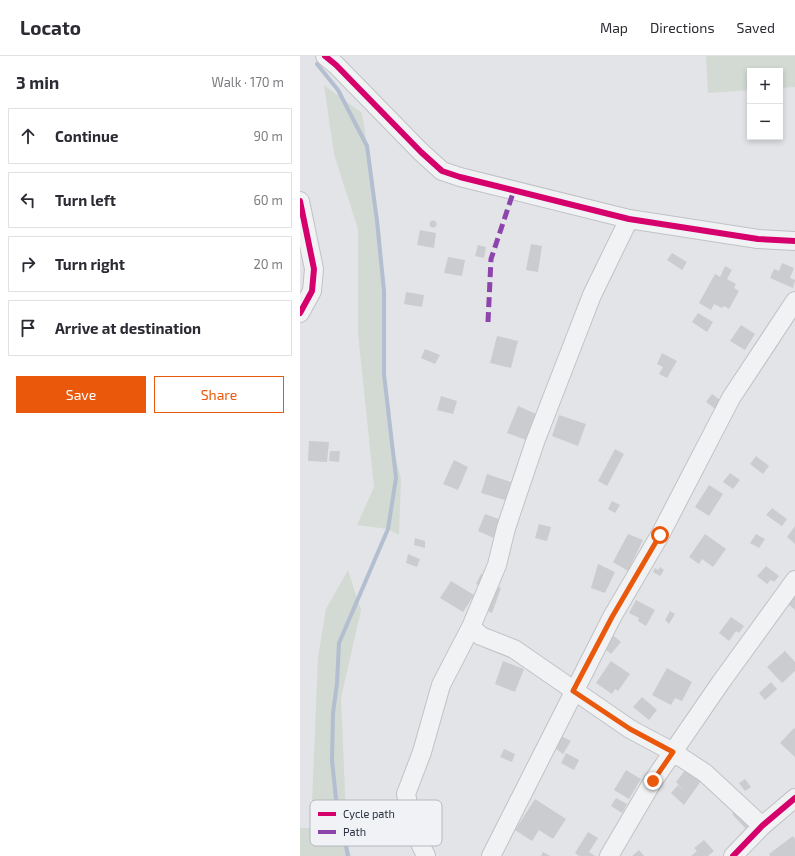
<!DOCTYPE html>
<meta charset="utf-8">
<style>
body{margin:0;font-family:"Exo 2",sans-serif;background:#f2f2f3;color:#2b2b33}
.controls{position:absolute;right:12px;top:12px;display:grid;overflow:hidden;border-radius:0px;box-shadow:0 2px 6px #0003}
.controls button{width:36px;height:36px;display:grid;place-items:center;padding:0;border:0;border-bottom:1px solid #e1e1e2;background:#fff;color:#2b2b33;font:20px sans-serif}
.stop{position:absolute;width:12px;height:12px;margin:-9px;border:3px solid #ea580c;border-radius:50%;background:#fff}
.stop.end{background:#ea580c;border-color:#fff;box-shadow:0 1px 4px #0008}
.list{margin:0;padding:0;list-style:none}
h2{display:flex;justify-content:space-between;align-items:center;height:52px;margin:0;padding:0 16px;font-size:17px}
h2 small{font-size:13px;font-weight:400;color:#7c7c81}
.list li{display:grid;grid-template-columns:26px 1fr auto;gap:12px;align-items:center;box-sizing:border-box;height:56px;margin:0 8px 8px;padding:0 8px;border:1px solid #e1e1e2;border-radius:0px}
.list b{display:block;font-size:15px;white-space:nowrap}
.list em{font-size:13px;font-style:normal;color:#7c7c81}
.actions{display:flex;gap:8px;padding:12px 16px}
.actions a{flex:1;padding:9px 0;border:1px solid #ea580c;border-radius:0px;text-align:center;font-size:14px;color:#ea580c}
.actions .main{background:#ea580c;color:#fff}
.icon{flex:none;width:22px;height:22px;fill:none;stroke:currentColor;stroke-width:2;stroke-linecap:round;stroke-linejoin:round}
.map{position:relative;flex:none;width:495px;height:800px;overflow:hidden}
header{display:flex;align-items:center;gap:24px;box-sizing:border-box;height:56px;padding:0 20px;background:#fff;border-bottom:1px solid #e1e1e2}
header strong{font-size:19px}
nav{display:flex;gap:22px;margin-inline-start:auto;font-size:14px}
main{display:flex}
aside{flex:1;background:#fff}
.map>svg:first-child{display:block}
</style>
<header>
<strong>Locato</strong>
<nav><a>Map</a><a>Directions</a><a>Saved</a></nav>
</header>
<main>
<aside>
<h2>3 min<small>Walk · 170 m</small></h2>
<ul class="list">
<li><svg class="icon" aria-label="ahead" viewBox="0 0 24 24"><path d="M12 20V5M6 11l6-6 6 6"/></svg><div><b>Continue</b></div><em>90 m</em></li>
<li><svg class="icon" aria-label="left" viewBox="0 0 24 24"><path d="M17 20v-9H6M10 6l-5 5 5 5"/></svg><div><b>Turn left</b></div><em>60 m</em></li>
<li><svg class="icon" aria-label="right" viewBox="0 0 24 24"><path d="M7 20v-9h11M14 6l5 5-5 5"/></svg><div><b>Turn right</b></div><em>20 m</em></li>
<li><svg class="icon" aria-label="arrive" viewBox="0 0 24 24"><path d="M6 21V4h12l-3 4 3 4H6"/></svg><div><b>Arrive at destination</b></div></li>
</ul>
<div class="actions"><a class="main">Save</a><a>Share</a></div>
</aside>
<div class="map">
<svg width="495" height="800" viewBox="0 0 495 800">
<rect width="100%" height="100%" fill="#e3e4e7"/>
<path fill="#d2dad3" d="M406,0H495V31L480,32V15H450V34L408,37Z
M24,29L62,57L81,181L85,316L91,383L101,423L99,479L88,473L57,469L74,431L58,277V173L34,98Z
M48,514L61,554L41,642L47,785L51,800H0V772H11L18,601L26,553Z"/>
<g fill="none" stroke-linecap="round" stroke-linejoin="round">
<path stroke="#b3bed0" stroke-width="4" d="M17,8L38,34L67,90L77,165L84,235V318L96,422L88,473L39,587L37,627L33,657L32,704L36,743L48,800"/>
</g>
<path fill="#cbcccf" d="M129.5 168a3.5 3.5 0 1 1 7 0a3.5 3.5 0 1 1-7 0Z
M120,174L136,177L134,192L117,189Z
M231,188L242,190L238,216L226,214Z
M178,189L186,191L184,202L175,200Z
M372,197L387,206L382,214L367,204Z
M148,201L165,204L162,220L144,217Z
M482,207L494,212L490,222L495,224L493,232L470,222L474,213L479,215Z
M425,210L432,214L427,223L436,228L434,232L439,235L429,253L424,250L422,252L414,248L411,254L399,247L415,218L420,221Z
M106,236L124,239L122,251L104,248Z
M398,257L413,266L407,276L392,266Z
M441,269L455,278L445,294L430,285Z
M197,280L218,285L211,312L190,307Z
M125,293L140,299L135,308L121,302Z
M362,297L377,305L367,322L359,318L363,311L357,308Z
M412,338L424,347L418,355L406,346Z
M141,340L157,345L153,358L137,354Z
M218,350L236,358L226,384L207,377Z
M259,359L286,368L278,390L252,380Z
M9,385L29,386L27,406L8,405Z
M315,393L324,398L307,430L298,425Z
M30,395H40L39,406L29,405Z
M456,400L469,410L463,418L450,408Z
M154,404L168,411L158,434L143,428Z
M430,417L440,424L433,433L423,426Z
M187,418L211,426L205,444L181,437Z
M409,429L423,438L409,460L395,451Z
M312,445L320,449L315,457L308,453Z
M472,452L487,463L482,470L466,459Z
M185,458L204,465L196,483L178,475Z
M239,468L251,471L247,485L235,482Z
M495,470V488L487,481Z
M328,478L343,484L328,515L313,506Z
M405,478L426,493L413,511L402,503L399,508L389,501Z
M456,478L465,483L459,492L450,487Z
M115,482L125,485V492L114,489Z
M108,498L120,503L117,511L106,507Z
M298,508L315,516L305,537L291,532Z
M466,510L479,520L474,526L471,524L467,528L457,520Z
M360,511L364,514L360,520L353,516L355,512L358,514Z
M181,518L187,520L183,531L176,528Z
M151,525L174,539L163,556L140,542Z
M193,529L201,532L192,557L183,553Z
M494,540L495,541V554L488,548Z
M336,544L355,554L346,570L338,565L339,562L329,557Z
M370,555L375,558L369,568L365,564Z
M431,561L444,570L439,577L436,575L429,585L419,577Z
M314,580L321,586L311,598L304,592Z
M485,595L495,606V615L482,627L467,611Z
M203,605L224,613L215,636L195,628Z
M311,605L330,618L318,635L315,633L312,638L296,627Z
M367,612L392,626L382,645L375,642L371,649L352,639Z
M471,626L477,633L465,644L459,637Z
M342,641L357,654L349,664L333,651Z
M494,672L495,673V701L480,687Z
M261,680L271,685L263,698L255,692Z
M204,693L215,698L212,706L200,701Z
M266,697L279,704L274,714L261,707Z
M386,713L401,725L384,749L371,737L378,729L386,737L376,726Z
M326,714L341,723L329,743L314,734Z
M445,723L451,731L445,735L439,727Z
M316,742L327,748L322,757L311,750Z
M235,743L266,763L253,783L239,774L232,785L215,774Z
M440,751L454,765L446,773L432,758Z
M288,776L298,782L289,796L295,800H279L275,797Z
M493,780L495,783V800H470L469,798Z
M404,784L414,795L408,800H391L397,795L394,792Z
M339,794L344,800H332Z
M243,796L250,800H241Z"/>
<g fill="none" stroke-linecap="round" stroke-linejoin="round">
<g stroke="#c1c2c5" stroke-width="20">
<path id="minor" d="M25,0L36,9L121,96L142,115L160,121L329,163L458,183L495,185
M0,145L14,213L12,235L0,257
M171,571L181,580L214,593L330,673L373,696L405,717L462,770
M126,800L113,772L106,738L122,696L141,629L171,571L197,509L206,472L235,386L292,239L329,163
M191,800L312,561L360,479L431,342L495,245
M309,800L353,725L421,626L495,524
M433,800L462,770L495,742"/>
</g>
<use href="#minor" stroke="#f1f2f4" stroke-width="18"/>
<path stroke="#8e44ad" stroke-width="5" stroke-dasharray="10 5" stroke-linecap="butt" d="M188,266L191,203L214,134"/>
<g stroke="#f0f2f6" stroke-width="8">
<path id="cycleway" d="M25,0L36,9L121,96L142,115L160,121L329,163L458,183L495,185
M0,145L14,213L12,235L0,257
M433,800L462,770L495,742"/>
</g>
<use href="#cycleway" stroke="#d6006c" stroke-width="6"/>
</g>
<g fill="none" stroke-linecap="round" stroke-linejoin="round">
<path stroke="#ea580c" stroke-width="5" d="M353,725L373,696L330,673L273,635L312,561L360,479"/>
</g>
<rect x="10" y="744" width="132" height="46" rx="6" fill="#f0f2f6" stroke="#b5b8bf" stroke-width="1"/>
<rect x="18" y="756" width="18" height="4" fill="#d6006c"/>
<rect x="18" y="774" width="18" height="4" fill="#8e44ad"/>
<g font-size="11" fill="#2a303f">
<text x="43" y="762">Cycle path</text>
<text x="43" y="780">Path</text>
</g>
</svg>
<div class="controls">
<button>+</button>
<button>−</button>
</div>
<div class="stop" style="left:360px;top:479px"></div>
<div class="stop end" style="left:353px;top:725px"></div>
</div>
</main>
